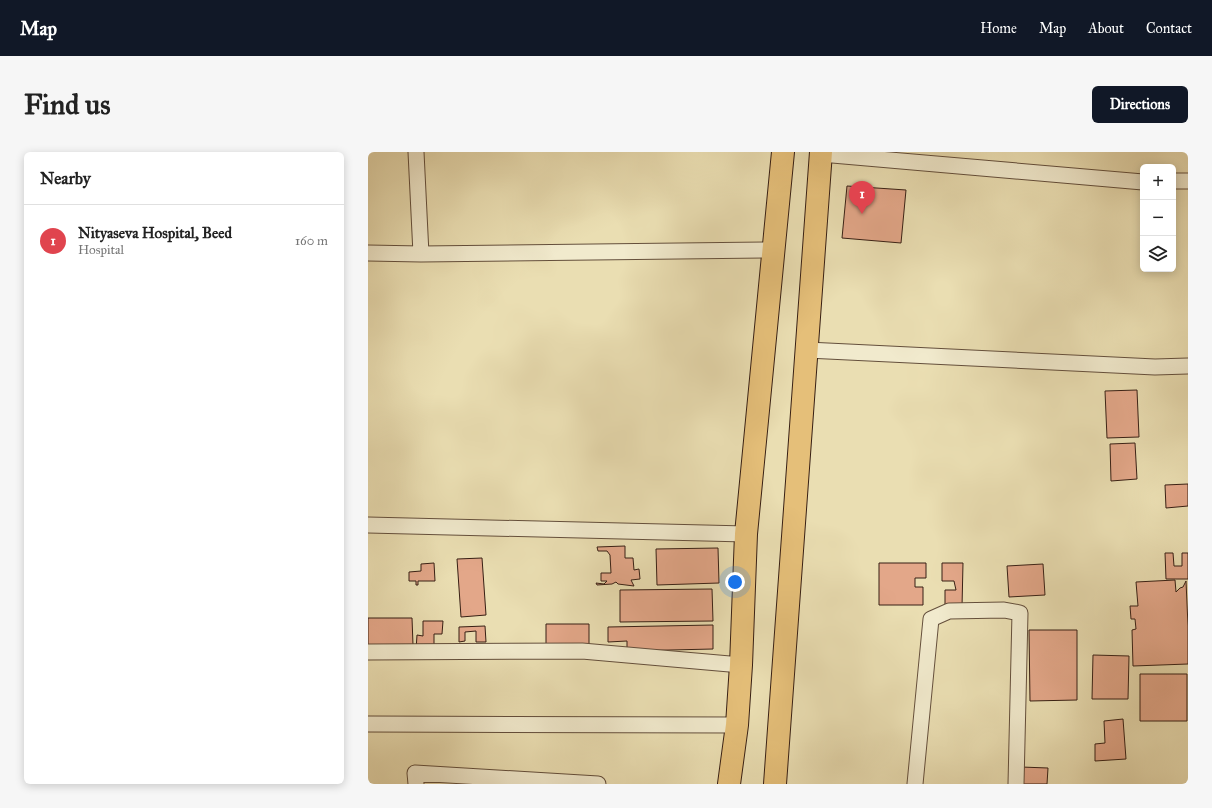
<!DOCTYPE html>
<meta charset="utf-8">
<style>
body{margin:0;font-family:"IM FELL Great Primer",serif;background:#f6f6f6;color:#222}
.controls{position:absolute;right:12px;top:12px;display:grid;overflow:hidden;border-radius:6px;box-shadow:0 2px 10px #0003}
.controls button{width:36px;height:36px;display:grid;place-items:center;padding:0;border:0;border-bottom:1px solid #e0e0e0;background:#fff;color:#222;font:20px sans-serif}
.you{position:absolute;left:367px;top:430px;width:14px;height:14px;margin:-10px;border:3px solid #fff;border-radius:50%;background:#1a73e8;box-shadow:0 0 0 6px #1a73e833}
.badge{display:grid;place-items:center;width:26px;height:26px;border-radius:50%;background:#111827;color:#fff;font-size:13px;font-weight:700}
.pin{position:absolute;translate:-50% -33px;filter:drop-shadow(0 1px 2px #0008)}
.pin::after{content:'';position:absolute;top:21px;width:14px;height:12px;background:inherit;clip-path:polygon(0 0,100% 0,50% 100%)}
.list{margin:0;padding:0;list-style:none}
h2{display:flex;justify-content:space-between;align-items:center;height:52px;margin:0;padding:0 16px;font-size:17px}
h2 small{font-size:13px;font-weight:400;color:#767676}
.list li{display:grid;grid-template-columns:26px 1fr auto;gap:12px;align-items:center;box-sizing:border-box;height:72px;padding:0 16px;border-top:1px solid #e0e0e0}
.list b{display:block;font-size:15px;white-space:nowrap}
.list p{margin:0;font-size:13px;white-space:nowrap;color:#767676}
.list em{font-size:13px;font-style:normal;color:#767676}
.icon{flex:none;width:22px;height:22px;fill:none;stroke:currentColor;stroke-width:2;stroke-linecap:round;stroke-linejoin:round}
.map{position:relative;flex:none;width:820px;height:632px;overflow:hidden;border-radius:6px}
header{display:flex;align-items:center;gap:24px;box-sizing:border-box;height:56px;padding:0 20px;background:#111827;color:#fff}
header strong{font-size:19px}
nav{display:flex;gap:22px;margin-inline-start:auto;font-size:14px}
.intro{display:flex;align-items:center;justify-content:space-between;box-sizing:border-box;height:96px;padding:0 24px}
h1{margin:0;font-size:28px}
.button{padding:10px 18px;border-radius:6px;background:#111827;color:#fff;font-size:14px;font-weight:700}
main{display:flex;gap:24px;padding:0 24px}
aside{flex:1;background:#fff;border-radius:6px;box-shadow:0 2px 10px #0003}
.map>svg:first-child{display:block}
</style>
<header>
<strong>Map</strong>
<nav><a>Home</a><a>Map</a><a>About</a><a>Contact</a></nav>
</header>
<div class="intro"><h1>Find us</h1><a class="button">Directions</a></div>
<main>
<aside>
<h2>Nearby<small></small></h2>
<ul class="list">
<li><span class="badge" style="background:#e0444e">1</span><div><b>Nityaseva Hospital, Beed</b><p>Hospital</p></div><em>160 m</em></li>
</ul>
</aside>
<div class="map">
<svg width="820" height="632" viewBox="0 0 820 632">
<rect width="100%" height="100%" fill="#eadeb2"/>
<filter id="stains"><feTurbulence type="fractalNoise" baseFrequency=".005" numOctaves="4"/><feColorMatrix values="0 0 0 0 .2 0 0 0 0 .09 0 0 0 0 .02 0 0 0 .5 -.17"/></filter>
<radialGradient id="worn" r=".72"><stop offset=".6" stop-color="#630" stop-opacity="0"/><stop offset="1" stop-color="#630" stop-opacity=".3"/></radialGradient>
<path fill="#e3a789" stroke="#371f14" d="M479,34L538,38L533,91L474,86Z
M769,238L771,285L739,286L737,239Z
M767,291L769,327L743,329L742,292Z
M820,332V354L798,356L797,333Z
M257,394V406H265L266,418L271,417L272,427L263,428L266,434L250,432L248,430L244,432L229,433L228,431L236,432L239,429H233V421H243L242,403L239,399H230L229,395Z
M350,396L351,431L289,433L288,397Z
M797,401H805L806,414H814V401H820V427H798Z
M114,406L118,463L93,465L89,407Z
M66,411L67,429H50V433H48V429H41V420L53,419V412Z
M511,411H558V426H547V435H555V453H511Z
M574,411H595L594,455H577V438H588L586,429H574Z
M675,412L677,443L641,445L639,414Z
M807,428L808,440L812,436L815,435L818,429L820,474V512L765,514L764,478L768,477L767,467H763L762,454H770L768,430Z
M344,437L345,469L252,470V438Z
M0,466H44L45,493L0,494Z
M55,469H75L74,482H66V498H48L49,483L55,484Z
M178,472H221V497L178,493Z
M345,473V497L259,499V489L240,490V475Z
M117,474L118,490H108V479L97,480V489L91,490V475Z
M661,478H709V548L662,549Z
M725,503L761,504L760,547H724Z
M772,522H819V569H772Z
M755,567L758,607L727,609V592L737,591L736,569Z
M653,615L680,616L679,632H652Z"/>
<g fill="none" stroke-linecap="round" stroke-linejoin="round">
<g stroke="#644f3c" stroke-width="17">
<path id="street" d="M48,0L53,102
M453,2L775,30
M805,29H820
M0,101L53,102L405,98
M439,198L787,215L820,214
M0,373L378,382
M0,500L214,499L373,513
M0,572L369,573
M48,632L47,621L230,632
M547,632L563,467L581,459L636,458L652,461L648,632"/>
</g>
<g stroke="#371f14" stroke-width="24">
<path id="primary" d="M361,632L369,573L373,513L378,382L415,0
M407,632L453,0"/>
</g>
<use href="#street" stroke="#f1eacd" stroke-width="15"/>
<use href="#primary" stroke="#e5bf79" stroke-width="22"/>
</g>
<rect width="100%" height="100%" filter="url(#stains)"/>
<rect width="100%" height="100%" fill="url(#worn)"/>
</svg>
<div class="controls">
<button>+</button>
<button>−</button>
<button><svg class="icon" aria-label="layers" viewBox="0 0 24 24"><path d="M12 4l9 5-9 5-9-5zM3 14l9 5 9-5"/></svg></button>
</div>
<div class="you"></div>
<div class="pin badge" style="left:494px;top:62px;background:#e0444e">1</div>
</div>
</main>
